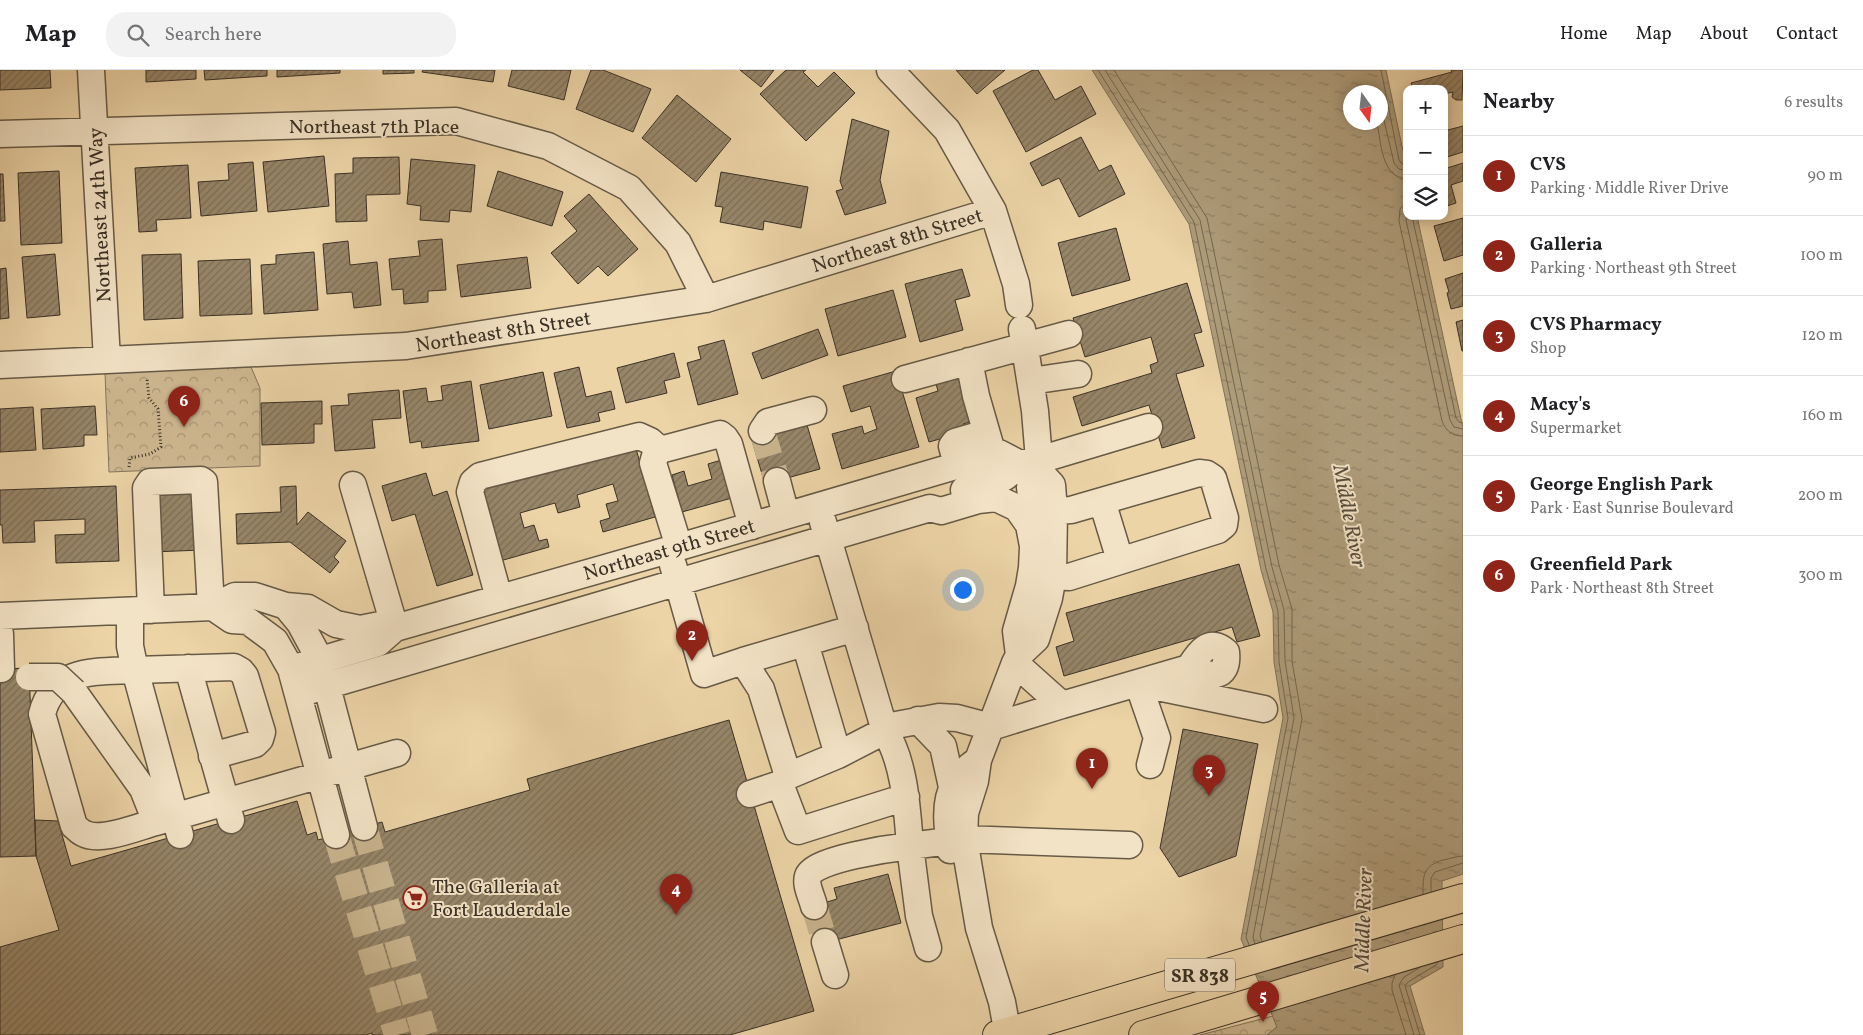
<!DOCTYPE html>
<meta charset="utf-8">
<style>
body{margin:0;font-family:Vollkorn,serif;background:#f2f2f2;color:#202124}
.controls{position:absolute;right:15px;top:15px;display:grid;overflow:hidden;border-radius:10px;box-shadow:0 2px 12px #0003}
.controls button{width:45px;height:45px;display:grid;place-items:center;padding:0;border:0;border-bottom:1px solid #e0e0e0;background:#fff;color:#202124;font:25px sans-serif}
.compass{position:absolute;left:1343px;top:15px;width:45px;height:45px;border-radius:50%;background:#fff;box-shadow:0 2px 12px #0003;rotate:165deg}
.you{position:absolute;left:962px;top:519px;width:18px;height:18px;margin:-12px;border:4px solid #fff;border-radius:50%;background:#1a73e8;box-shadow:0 0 0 8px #1a73e833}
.badge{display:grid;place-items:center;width:32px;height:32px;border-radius:50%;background:#8f2418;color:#fff;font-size:16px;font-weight:700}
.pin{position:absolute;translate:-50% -41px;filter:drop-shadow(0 1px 2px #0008)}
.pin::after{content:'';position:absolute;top:26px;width:18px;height:15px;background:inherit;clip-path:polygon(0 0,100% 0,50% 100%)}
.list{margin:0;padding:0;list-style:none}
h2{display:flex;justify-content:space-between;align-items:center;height:65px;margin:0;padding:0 20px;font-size:21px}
h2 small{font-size:16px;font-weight:400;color:#757577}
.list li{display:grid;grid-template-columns:32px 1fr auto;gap:15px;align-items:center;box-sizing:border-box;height:80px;padding:0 20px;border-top:1px solid #e0e0e0}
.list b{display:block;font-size:19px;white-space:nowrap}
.list p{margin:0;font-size:16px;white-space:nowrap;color:#757577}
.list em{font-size:16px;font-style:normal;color:#757577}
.icon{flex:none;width:28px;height:28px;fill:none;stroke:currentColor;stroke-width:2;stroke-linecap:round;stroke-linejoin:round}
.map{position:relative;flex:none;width:1463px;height:965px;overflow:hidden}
header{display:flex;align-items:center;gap:30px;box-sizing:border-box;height:70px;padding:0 25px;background:#fff;border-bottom:1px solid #e0e0e0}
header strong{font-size:24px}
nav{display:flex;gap:28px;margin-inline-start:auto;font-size:18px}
.search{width:350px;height:45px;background:#f2f2f2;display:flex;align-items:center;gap:12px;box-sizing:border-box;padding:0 18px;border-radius:20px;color:#757577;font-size:19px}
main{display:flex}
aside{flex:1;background:#fff}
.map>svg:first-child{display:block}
</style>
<header>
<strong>Map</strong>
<div class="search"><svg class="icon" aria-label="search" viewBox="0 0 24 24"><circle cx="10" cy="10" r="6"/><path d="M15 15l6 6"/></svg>Search here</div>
<nav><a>Home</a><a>Map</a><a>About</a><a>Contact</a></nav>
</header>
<main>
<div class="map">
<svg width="1463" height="965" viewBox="0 0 1463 965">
<defs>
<pattern id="forest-crowns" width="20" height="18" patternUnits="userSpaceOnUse" patternTransform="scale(1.25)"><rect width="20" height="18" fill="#ceb891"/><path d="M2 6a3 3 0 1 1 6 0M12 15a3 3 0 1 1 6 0" fill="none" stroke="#a89676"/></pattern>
<pattern id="water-ripples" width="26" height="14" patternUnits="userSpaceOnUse" patternTransform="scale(1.25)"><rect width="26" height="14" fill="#af9d7b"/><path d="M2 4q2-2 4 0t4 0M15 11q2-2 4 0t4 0" fill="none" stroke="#8f8165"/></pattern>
<pattern id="building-hatch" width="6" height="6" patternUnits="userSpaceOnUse" patternTransform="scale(1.25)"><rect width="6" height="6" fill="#978669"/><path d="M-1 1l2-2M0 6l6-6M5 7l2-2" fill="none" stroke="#7c6e56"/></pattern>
</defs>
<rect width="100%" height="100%" fill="#ecd4a7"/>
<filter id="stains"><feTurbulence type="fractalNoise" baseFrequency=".004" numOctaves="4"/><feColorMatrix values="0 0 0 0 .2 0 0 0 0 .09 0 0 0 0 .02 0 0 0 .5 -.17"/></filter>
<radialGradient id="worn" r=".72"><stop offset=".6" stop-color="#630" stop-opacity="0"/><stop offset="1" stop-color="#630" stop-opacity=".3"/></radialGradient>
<path fill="url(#forest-crowns)" stroke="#84745c" d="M209,296L251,297L260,318V396L109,402L105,303Z
M1273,946L1277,957L1267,965H1200Z"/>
<path fill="url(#water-ripples)" stroke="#807259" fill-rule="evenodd" d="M1092,0H1386L1407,100V146H1417L1463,358V804L1442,811L1443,897L1410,916L1425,965H1267L1277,957L1241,869L1283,648L1274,592L1273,542L1261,500L1189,154ZM1350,22H1380V52H1350Z"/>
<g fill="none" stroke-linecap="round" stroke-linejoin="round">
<path stroke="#746750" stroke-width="1" d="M1098,0L1194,152L1266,499L1278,541L1279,592L1288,648L1246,867L1249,875
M1105,0L1200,150L1272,497L1284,540L1285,591L1294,648L1253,867L1255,874
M1114,0L1207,148L1279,495L1292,539V591L1302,649L1260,866L1262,871
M1381,0L1399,90L1402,94L1407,95
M1380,33L1394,93L1399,99L1407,101
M1377,52C1381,72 1381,108 1407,109
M1407,131L1400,139L1399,151L1442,351C1446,361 1452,366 1463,366
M1407,143L1406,150L1450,350L1454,357L1463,359
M1412,146L1456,348L1459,352L1463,353
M1431,822V808L1435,802L1463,793
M1423,824C1423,805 1423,796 1443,790C1450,789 1456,786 1463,786
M1395,905L1392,913V920L1406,965
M1414,965L1399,915L1404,907L1419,898
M1420,965L1405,916L1408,912L1436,895L1438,892"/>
</g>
<path fill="url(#building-hatch)" stroke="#3a3126" d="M0,0H50L51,18L0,20Z
M146,0H196V9L146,12Z
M204,0H267V6L205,10Z
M277,0H340V3L277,7Z
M383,0H414V3L383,4Z
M423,0H495L493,12L422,2Z
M512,0H571L564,30L508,16Z
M591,0H603L651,19L633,62L576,39Z
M740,0H774L761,17Z
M786,0H806L803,2L818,17L834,2L855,23L806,71L760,24Z
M956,0H1005L977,24Z
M1033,0H1038L1055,30L1081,16L1096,44L1026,82L993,21Z
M1451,0H1463L1462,30H1456L1452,27L1453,22L1444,24V19H1413L1411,13L1452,2Z
M677,25L731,69L696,112L642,68Z
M852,49L889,61L880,110L886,133L845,145L836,121L843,119L840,111Z
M1463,56V82L1444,88V61Z
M1081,67L1099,101L1111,95L1125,124L1079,147L1059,108L1042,116L1030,93Z
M324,86L329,136L268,142L263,92Z
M399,87L400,124L366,125L367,151L336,152L335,104L353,103V88Z
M411,89L475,95L471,142L450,140L449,152L420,150L421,136L407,134Z
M253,92L257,141L201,146L198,112L229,110L228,94Z
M1463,93V111L1451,115L1456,133L1444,137V99Z
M188,95L191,148L156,150L157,161L139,162L135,98Z
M59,101L62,173L21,175L18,103Z
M498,101L563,122L552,156L487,136Z
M721,102L808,117L801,158L764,151L763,160L720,152L723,137L715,136Z
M0,104H3L5,151H0Z
M589,124L638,179L608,206L598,196L578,214L551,183L577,161L564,146Z
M1463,148V185L1444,191L1434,156Z
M1116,158L1130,210L1072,226L1058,173Z
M442,169L446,220L428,221V232L404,234L403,219L392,220L389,189L420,186L418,171Z
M348,171L350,195L377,192L381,235L354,238L352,222L327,224L323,174Z
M314,182L318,240L264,244L261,195L276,194V185Z
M55,184L60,245L27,248L22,187Z
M181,184L183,248L144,250L142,185Z
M527,187L531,218L461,227L457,195Z
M250,189L252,244L200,246L198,191Z
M6,198L9,248L0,249V199Z
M962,199L970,226L955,230L963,260L920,272L905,214Z
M1463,203V236L1451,239L1447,223L1449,222L1445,209Z
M1187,213L1202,262L1194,264L1204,296L1176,304L1195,368L1162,378L1149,335L1082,356L1073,327L1152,303L1150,295L1158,292L1151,267L1085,287L1073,248Z
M893,220L906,267L838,286L825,239Z
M1463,250V281H1462L1456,252Z
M818,259L828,285L762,309L752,283Z
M724,270L738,324L698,335L687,293L701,289L698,277Z
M674,283L680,307L664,311L667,323L626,333L617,298Z
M579,297L586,327L611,321L615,339L598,343L600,351L567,358L554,303Z
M959,300L974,351L963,354L965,362L929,372L916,328L938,321L934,307Z
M896,301L919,377L842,399L832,364L862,356L864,364L877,359L870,336L851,342L843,316Z
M543,302L552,346L489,359L480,315Z
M471,311L479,371L422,378L421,371L410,373L403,321L426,318L428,332L443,330L441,316Z
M399,320L401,348L372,350L375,378L335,381L331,336L349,335L348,324Z
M322,331V354H314V373L262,375L261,333Z
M95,336L97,365H84V376L43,379L41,339Z
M33,337L36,380L0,382V339Z
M780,355L783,362L807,355L820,399L765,414L750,364Z
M635,375L655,447L603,462L600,451L610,448L606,434L618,431L613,414L577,425L580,437L558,443L555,433L520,443L524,458L534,455L539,471L547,469L549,477L500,491L480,420Z
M728,388L739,426L682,442L672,405L684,401L688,416L712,409L708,394Z
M426,403L433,426L447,421L473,505L437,516L415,444L392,451L382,416Z
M116,416L119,491L56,493L55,465L85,464V449L34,451L35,472L3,473L2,455H0V420Z
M296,416L297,455L308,442L346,471L334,487L339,492L330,503L290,472L237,474L236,444L281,442L280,417Z
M199,418L202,480L152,482L150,420Z
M1239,494L1260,566L1237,572L1232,557L1064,606L1056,577L1074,571L1066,543Z
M29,598L36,786L0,787V599Z
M729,650L814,941L730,965H372V963L366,965H0V877L59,860L36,786L35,750L58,751L71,796L297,731L307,765L316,762L318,770L382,752L385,762L530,720L527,709Z
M1183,659L1258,674L1236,786L1179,807L1160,778Z
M888,804L901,853L816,875L807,838L837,829L834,818Z"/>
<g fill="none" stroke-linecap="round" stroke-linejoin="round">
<path stroke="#c8b38d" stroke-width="26" stroke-dasharray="26 13" stroke-linecap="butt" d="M762,361L777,411
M364,757L425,965
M336,765L397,965
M814,836L825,872"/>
<g stroke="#665a46" stroke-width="29">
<path id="minor" d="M91,0L107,290
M890,0L947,60L993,141L1016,214L1019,235
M0,64L456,51L548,76L629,118L678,173L706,229
M969,291L976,326L993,385
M0,295L406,276L706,229L993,141
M905,309L1069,264
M1031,311L1078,304
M762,361L768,352L813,340
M660,380L720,364L725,368L729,374L752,456
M957,395L952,376L955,372L986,363
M777,411L786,445
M353,415L395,558
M964,420L1005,407L1020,394L1039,390L1149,357
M1054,441L1071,440L1102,431
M823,452L885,661C905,693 907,739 910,776L949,771
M673,495L704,604L743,591L855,558
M1053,506L1069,507L1218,460L1224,455L1225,448L1213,408L1207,404L1199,403L1102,431L1120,490
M499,528L470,422L473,412L480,406L639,366L650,371L660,380L655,386L653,393L679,477
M286,536L308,538L336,554L360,559L380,555L395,558
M213,537L232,550L248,551L275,571L291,599L336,765
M151,540L146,418L150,412L201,410L204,412L211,537
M130,541V576L135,600C97,602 54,597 42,644L74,756C77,758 80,762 83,763C100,773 137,757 156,752
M0,546L213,537L235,526H255L286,536L300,553L320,590L364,757
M0,564L1,599
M805,573L838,685
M1019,585L1016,561L1029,516L1032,498L1034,457L1030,417L1040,402
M743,591L761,619L788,706
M1015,593L1062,635L1189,598C1208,607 1229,611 1226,582C1209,566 1198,584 1189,598
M188,598L231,750
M291,599L378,573L395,558L679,477L993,385L999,383L1020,394
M74,622L143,719L156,752L397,683
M298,624L930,438L941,441L978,430L996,428L1017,438L1029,455L1033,476
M918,650L943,676L952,717
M1150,695L1157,668L1138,613L1264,639
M750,724L780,714
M906,727L798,761L780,714L788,706L838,685L896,655L939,647L957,648L991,657L1062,635
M180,765L135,600L234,597L241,601L245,606L262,662L260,669L255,674L212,686
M964,769L1129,775
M950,780C946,741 941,715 978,690
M814,836C812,827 805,815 808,806C814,789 892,778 910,776L919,846L928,878
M825,872L835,905
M1008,965L1002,932L979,858L964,769L965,743L975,711L978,690L1015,593L1019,585L1036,569L1049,528L1053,506L1054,441L1052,415L1040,402L1035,341L1022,259"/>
</g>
<g stroke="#3a3126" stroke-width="30">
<path id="major" d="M997,965L1463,828
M1143,965L1463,869"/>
</g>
<path stroke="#3a3126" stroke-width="3" stroke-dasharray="1 2.5" stroke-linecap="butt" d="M129,397L130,388L150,384L161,377L158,339L149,328L147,309"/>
<use href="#minor" stroke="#f3e3c6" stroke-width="26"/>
<use href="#major" stroke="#ecd4a7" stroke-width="28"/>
<g stroke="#665a46" stroke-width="29" stroke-linecap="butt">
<path id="minor-bridge" d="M29,607H58L74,622"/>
</g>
<use href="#minor-bridge" stroke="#f3e3c6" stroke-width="26"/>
</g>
<defs>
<g id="supermarket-ring" transform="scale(1.25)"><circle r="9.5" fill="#f3e3c6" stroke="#8f2418" stroke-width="1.5"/><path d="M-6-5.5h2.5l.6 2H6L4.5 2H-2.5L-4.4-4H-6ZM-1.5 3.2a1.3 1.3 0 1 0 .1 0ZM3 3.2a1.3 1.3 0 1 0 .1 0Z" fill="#8f2418"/></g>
</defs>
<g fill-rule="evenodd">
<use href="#supermarket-ring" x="415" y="828"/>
</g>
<g text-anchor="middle" stroke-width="4" stroke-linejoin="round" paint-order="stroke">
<rect fill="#f3e3c6" stroke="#726656" stroke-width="1" x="1165" y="888.5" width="70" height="33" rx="4"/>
<g font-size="19" font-weight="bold" fill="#3a3126">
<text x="1200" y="912">SR 838</text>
</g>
<g font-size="20" fill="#3a3126" stroke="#f3e3c6">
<text x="374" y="63">Northeast 7th Place</text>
<text transform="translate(99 145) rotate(-93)" y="7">Northeast 24th Way</text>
<text transform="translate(897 170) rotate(-17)" y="7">Northeast 8th Street</text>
<text transform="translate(503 261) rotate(-9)" y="7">Northeast 8th Street</text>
<text transform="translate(669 479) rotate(-16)" y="7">Northeast 9th Street</text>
</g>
<g font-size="20" fill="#3a3126" stroke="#f3e3c6" text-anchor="start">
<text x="432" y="823">The Galleria at<tspan x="432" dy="23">Fort Lauderdale</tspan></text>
</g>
<g font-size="21" font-style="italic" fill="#574c3b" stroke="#f3e3c6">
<text transform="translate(1350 446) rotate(79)" y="7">Middle River</text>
<text transform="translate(1363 850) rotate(-88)" y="7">Middle River</text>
</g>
</g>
<rect width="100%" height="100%" filter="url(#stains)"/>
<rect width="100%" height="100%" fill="url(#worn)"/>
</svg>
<div class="controls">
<button>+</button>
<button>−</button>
<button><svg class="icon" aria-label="layers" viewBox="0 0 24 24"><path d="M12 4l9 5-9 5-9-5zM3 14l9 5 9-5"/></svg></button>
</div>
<svg class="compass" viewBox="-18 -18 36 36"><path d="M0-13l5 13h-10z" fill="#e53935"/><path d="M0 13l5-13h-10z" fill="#757577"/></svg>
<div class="you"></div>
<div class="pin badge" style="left:1092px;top:719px">1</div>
<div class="pin badge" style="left:692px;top:591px">2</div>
<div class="pin badge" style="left:1209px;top:726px">3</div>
<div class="pin badge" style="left:676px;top:845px">4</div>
<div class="pin badge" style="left:1263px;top:952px">5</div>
<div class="pin badge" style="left:184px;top:357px">6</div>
</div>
<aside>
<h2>Nearby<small>6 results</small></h2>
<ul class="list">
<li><span class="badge">1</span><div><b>CVS</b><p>Parking · Middle River Drive</p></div><em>90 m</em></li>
<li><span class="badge">2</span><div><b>Galleria</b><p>Parking · Northeast 9th Street</p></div><em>100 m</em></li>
<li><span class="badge">3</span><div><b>CVS Pharmacy</b><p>Shop</p></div><em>120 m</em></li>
<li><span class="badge">4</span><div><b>Macy's</b><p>Supermarket</p></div><em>160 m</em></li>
<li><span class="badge">5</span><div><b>George English Park</b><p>Park · East Sunrise Boulevard</p></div><em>200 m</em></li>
<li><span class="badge">6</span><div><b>Greenfield Park</b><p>Park · Northeast 8th Street</p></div><em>300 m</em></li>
</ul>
</aside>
</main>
